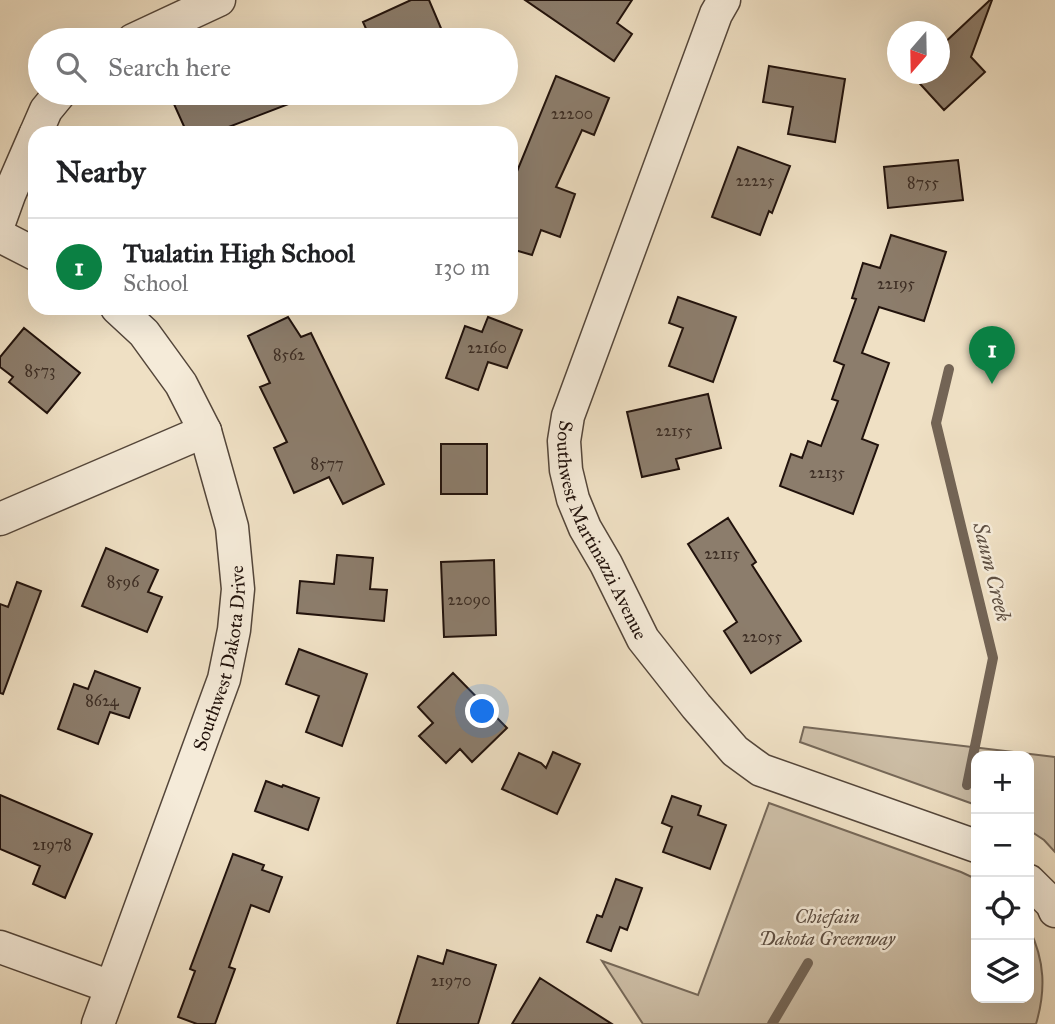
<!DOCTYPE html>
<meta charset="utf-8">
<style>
body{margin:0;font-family:"IM FELL Great Primer",serif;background:#f6f6f6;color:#202124}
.controls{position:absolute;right:21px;bottom:21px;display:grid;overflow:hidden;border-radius:14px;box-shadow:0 7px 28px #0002}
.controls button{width:63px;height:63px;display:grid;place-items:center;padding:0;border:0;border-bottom:2px solid #e0e0e0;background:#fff;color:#202124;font:35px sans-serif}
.compass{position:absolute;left:887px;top:21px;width:63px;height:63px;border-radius:50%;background:#fff;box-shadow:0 7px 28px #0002;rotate:200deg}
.you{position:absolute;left:483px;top:712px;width:24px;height:24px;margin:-18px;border:5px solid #fff;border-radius:50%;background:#1a73e8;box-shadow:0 0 0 10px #1a73e833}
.badge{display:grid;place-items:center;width:46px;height:46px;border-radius:50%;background:#0b8043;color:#fff;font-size:23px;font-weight:700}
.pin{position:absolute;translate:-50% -58px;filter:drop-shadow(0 2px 4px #0008)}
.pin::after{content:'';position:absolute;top:37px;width:24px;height:21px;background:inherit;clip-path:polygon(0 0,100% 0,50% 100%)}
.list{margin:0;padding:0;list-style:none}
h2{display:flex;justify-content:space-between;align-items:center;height:91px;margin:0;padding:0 28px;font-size:30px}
h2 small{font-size:23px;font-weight:400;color:#757577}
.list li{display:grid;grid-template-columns:46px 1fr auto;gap:21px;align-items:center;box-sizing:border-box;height:98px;padding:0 28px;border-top:2px solid #e0e0e0}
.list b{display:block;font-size:26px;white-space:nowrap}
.list p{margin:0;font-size:23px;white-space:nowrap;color:#757577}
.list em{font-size:23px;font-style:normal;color:#757577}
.icon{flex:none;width:38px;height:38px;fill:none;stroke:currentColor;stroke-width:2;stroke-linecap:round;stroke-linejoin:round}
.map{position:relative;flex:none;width:1055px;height:1024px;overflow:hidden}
.search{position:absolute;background:#fff;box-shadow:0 7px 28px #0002;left:28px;top:28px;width:490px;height:77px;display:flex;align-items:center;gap:18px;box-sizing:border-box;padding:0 24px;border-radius:38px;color:#757577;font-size:26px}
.panel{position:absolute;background:#fff;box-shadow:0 7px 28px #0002;left:28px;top:126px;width:490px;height:189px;border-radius:21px}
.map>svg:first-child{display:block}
</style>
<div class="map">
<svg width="1055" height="1024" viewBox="0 0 1055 1024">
<rect width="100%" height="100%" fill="#efe0c4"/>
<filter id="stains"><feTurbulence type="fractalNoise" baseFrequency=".00286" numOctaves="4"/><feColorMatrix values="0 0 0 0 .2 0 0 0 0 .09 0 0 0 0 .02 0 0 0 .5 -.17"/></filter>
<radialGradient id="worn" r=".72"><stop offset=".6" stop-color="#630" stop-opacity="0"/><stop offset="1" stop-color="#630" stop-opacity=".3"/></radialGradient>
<path fill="#ccbda5" stroke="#766858" stroke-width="2" d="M804,727L1055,757V852L1044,840L1029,830V756H976V805L800,742Z
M769,803L961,872L976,879V998H1029V928C1045,961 1046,990 1036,1024H643L602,961L698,995Z"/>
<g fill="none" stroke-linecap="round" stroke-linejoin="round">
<path stroke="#736455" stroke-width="10" d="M949,369L936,423L993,658L967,785
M772,1024L808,963"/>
</g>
<path fill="#8c7d6c" stroke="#21120c" stroke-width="2" d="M411,0H429L446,40H371L363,22Z
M525,0H632L617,23L632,34L614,61Z
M990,0H992L971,57L985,72L944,110L911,74H940V47Z
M769,66L845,79L835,142L788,134L793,107L763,102Z
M556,76L609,98L594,135L582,130L556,187L575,194L560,237L541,230L532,255L511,249V186Z
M169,93H312V95L213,133H187Z
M738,147L790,166L772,213L769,211L760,235L712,217Z
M958,160L963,200L888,208L884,167Z
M891,235L946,252L924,321L879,307L862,353L889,363L862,439L878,445L853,514L780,486L791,454L802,458L808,441L821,446L838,401L832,399L844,365L834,361L856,299L852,298L863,263L880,268Z
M678,297L736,317L713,382L669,366L683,328L669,323Z
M288,317L301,337L311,333L384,484L343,504L329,477L294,493L274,448L287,442L260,387L270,383L248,336Z
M488,317L522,330L507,368L488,362L478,390L446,378L465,326L482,332Z
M24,328L80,373L47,413L9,382L13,377L0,367V357Z
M708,394L721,448L676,459L679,469L642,477L627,412Z
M441,444H487V494H441Z
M728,518L756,562L752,565L801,641L751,673L724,631L737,622L688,544Z
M106,548L158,570L148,592L162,597L147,632L82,606Z
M337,555L373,558L370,589L387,590L384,621L297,613L300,581L334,584Z
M494,560L496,635L444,637L441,562Z
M17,582L41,591L3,694L0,693V604L8,607Z
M299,649L367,674L342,746L306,732L319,696L286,684Z
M95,671L140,688L129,718L110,712L98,744L58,729L74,684L88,689Z
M453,673L507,728L472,762L460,749L446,763L419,736L433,723L418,707Z
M553,752L580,764L557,814L502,789L519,753L541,763L546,768Z
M266,781L282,787L283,785L319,798L308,830L255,811Z
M0,795L92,834L65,898L33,884L40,866L0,849Z
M672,796L701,806L698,815L726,825L710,869L663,852L672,827L662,823Z
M233,854L264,865L262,870L282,877L269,912L251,905L229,967L235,969L215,1024H197L178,1017L195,971L190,969Z
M616,879L642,888L627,930L620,927L611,951L587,942L597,915L602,917Z
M447,950L496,965L478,1024H397L418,956L443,964Z
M540,978L612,1024H512Z"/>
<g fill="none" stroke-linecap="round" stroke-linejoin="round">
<g stroke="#54463a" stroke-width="35">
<g id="street">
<path id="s1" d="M724,0L716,14L568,416L564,441L566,470L573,499L585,528L606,564L643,639L696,706L735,751L761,770L976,846"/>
<path d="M133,40L219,0"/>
<path d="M36,133L46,110L60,93"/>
<path d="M0,220L9,195L35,135"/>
<path d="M0,236L35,254"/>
<path d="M0,519L205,431"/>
<path d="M1029,881L1052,904L1055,911"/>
<path d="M0,947L111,987"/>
<path id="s2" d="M98,1024L224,679L234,630L238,589L232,527L205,431L181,384L144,333L117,308"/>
</g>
</g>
<use href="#street" stroke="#f5ebd9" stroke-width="32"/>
</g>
<g text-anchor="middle" stroke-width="5" stroke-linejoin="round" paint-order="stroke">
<g font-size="16" fill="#3c2d24">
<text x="572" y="119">22200</text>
<text x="755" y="186">22225</text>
<text x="923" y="188">8755</text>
<text x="896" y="289">22195</text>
<text x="487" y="353">22160</text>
<text x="289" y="360">8562</text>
<text x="40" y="376">8573</text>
<text x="674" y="436">22155</text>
<text x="327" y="469">8577</text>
<text x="827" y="478">22135</text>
<text x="722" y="559">22115</text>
<text x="123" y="587">8596</text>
<text x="469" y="605">22090</text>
<text x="762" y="642">22055</text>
<text x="102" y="706">8624</text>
<text x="52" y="850">21978</text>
<text x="451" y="986">21970</text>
</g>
<g font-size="19" fill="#21120c" stroke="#f5ebd9">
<text dy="7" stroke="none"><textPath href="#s1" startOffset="567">Southwest Martinazzi Avenue</textPath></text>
<text dy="7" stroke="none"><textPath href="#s2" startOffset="387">Southwest Dakota Drive</textPath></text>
</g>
<g font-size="19" font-style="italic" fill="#5d4e42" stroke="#f5ebd9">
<text x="827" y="923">Chiefain<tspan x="827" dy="22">Dakota Greenway</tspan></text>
</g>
<g font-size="21" font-style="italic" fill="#5e4f42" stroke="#f5ebd9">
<text transform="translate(992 572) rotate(76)" y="7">Saum Creek</text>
</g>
</g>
<rect width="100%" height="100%" filter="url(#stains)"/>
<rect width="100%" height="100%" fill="url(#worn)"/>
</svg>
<div class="controls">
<button>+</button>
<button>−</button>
<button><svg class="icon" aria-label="locate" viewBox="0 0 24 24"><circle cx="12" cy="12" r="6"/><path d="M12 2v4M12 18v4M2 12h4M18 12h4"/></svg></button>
<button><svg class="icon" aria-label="layers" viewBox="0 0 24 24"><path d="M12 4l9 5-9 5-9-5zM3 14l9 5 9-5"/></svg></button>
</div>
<svg class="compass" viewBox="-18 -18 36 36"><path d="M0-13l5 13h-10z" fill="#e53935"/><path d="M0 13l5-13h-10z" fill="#757577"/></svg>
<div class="you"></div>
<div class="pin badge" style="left:992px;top:384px">1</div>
<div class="search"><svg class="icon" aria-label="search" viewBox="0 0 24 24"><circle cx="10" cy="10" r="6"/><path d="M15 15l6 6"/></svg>Search here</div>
<section class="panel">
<h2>Nearby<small></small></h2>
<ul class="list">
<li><span class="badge">1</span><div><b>Tualatin High School</b><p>School</p></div><em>130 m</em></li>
</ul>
</section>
</div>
